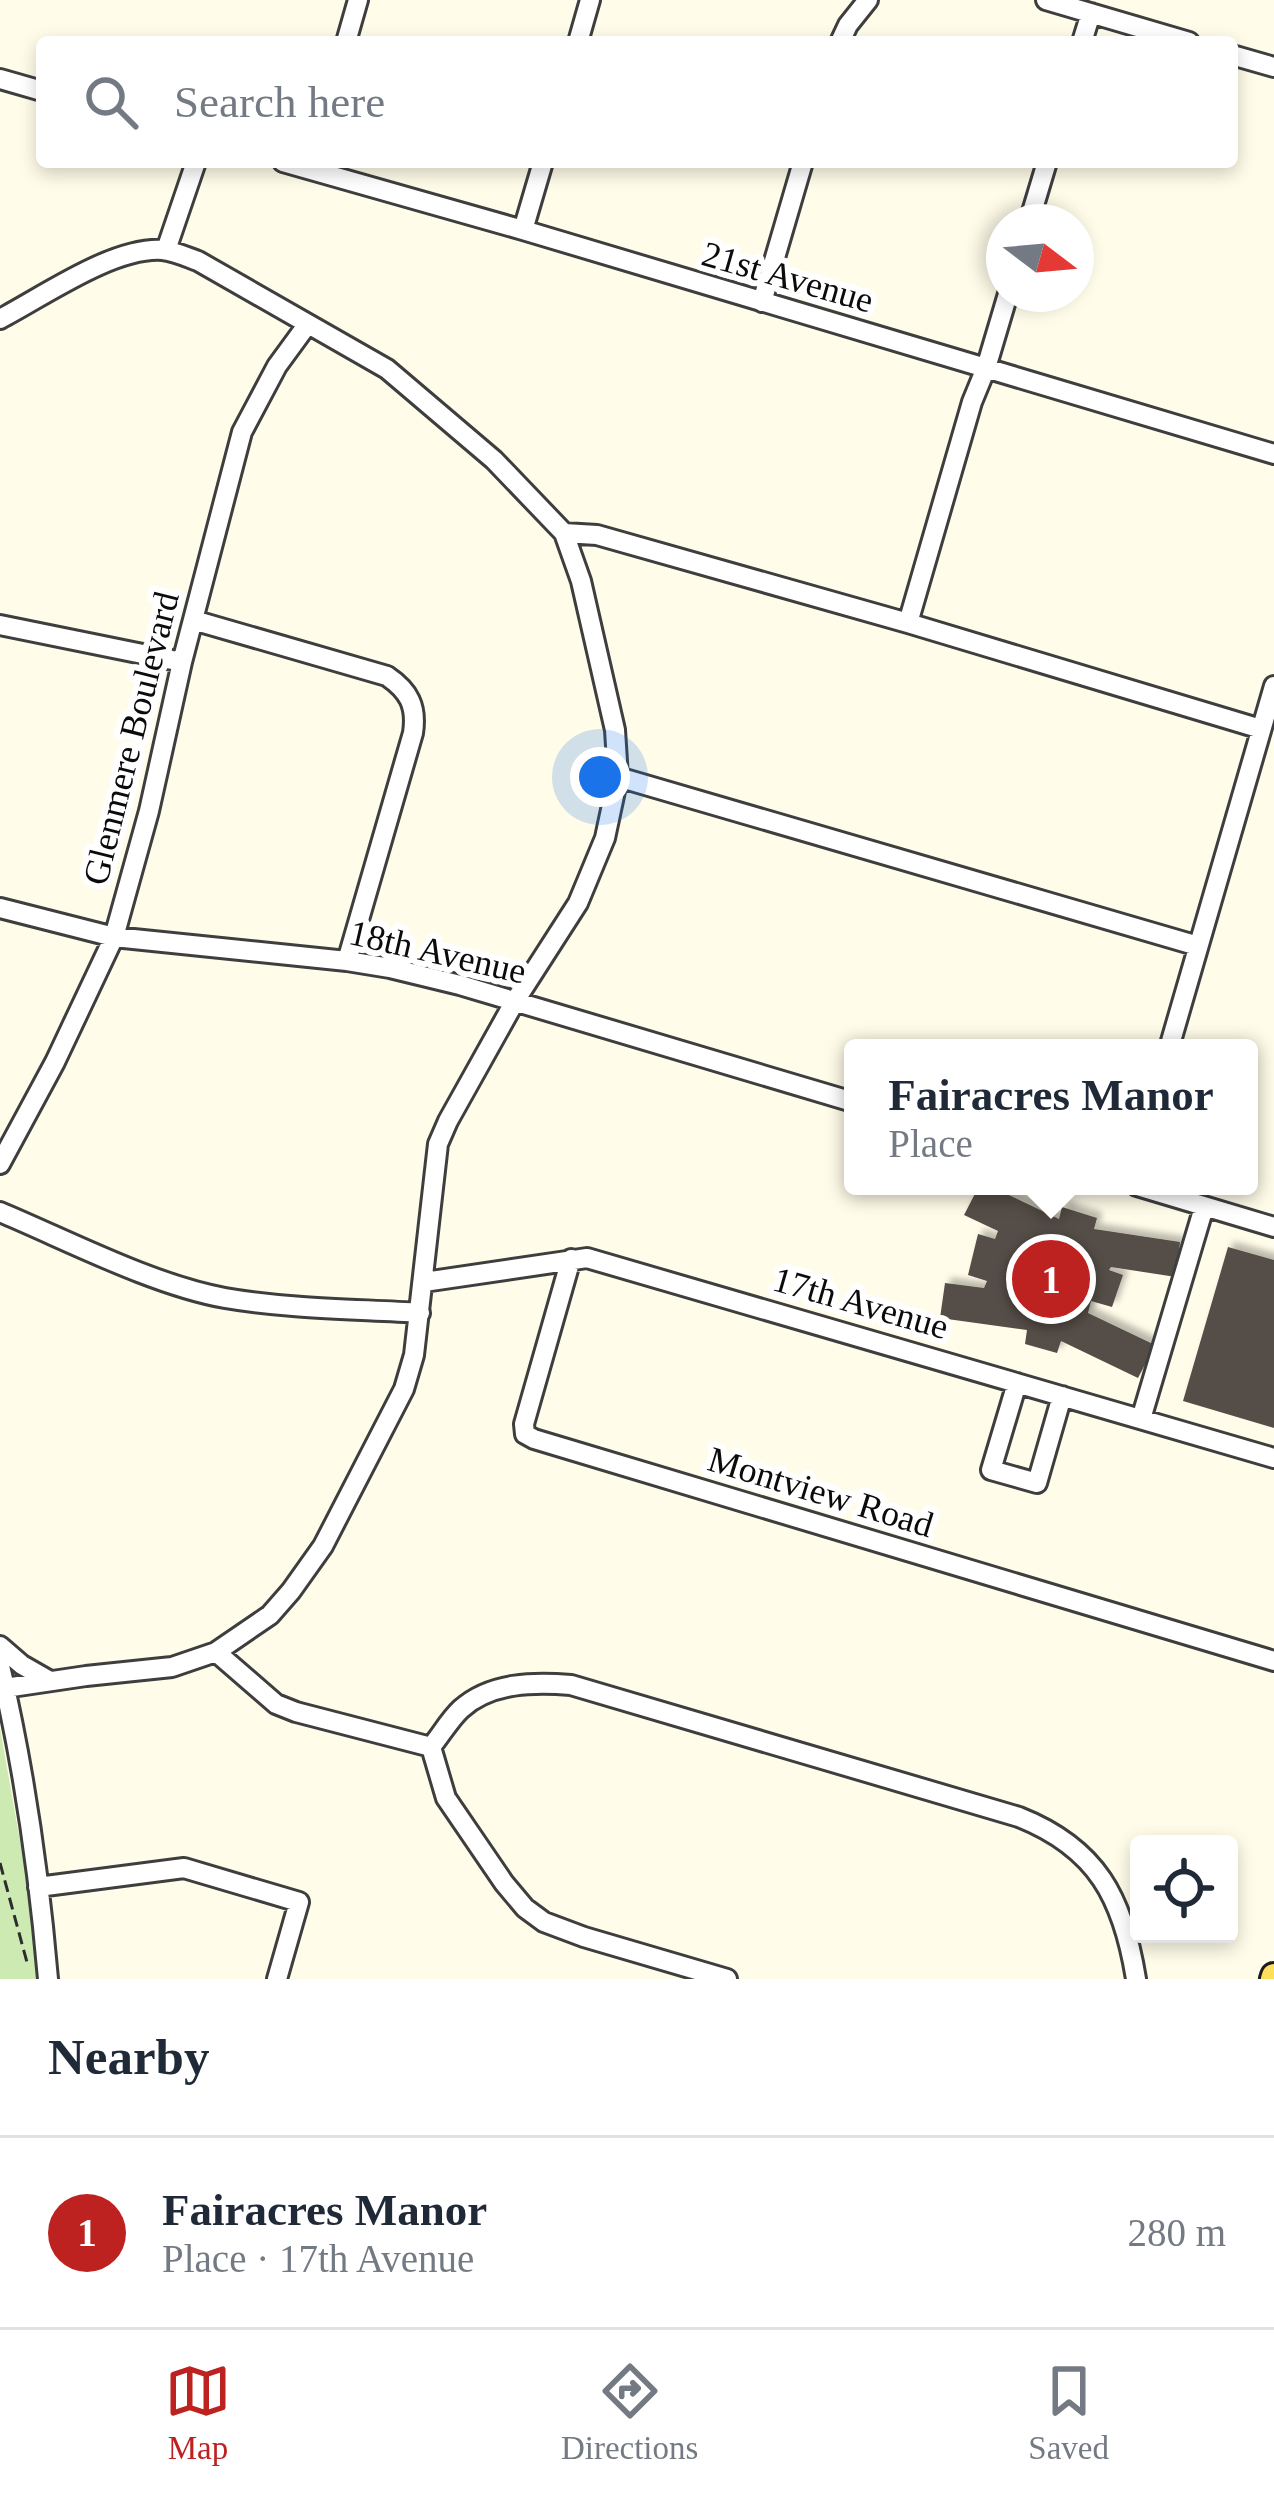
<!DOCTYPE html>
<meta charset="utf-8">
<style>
body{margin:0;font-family:"Times New Roman",serif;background:#f6f6f7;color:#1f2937}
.controls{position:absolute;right:36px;bottom:36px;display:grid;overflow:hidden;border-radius:12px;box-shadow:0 6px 18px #0003}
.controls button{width:108px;height:108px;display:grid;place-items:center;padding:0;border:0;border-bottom:3px solid #e0e1e3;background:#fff;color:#1f2937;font:60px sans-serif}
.compass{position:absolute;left:986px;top:204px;width:108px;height:108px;border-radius:50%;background:#fff;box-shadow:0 6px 18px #0003;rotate:106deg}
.you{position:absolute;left:600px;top:777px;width:42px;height:42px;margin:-30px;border:9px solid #fff;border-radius:50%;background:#1a73e8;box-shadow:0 0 0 18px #1a73e833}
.badge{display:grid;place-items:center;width:78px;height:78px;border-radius:50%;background:#be2220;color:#fff;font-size:39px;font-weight:700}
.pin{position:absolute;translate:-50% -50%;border:6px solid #fff;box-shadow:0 3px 12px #0006}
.popup{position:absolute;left:844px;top:1039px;width:414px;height:156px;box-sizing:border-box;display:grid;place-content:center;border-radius:12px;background:#fff;filter:drop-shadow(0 3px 9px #0005);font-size:39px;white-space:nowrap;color:#747a83}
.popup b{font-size:45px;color:#1f2937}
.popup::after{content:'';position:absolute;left:50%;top:100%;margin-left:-24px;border:24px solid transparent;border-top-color:#fff}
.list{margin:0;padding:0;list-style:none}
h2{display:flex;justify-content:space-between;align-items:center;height:156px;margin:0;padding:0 48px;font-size:51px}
h2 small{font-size:39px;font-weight:400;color:#747a83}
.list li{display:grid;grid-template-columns:78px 1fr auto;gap:36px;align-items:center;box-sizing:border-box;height:192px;padding:0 48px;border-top:3px solid #e0e1e3}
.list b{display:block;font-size:45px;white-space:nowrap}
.list p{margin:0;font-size:39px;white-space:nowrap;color:#747a83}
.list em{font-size:39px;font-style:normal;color:#747a83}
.icon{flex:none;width:66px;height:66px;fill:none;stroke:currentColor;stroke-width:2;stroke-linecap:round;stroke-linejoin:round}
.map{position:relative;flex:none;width:1274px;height:1979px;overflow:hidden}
.search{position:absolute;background:#fff;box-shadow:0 6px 18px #0003;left:36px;right:36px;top:36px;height:132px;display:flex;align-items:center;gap:30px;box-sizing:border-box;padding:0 42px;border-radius:12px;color:#747a83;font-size:45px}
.sheet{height:348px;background:#fff}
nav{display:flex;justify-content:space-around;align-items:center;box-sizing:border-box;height:168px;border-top:3px solid #e0e1e3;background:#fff;font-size:33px;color:#747a83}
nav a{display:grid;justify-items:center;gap:6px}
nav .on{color:#be2220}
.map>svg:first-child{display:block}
</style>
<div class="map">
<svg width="1274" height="1979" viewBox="0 0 1274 1979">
<defs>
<filter id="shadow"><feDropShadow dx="5.5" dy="-5.5" stdDeviation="3" flood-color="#0004"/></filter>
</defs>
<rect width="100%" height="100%" fill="#fffce9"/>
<path fill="#cceab2" d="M0,1728L26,1875L37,1979H0Z"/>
<path fill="#544d47" filter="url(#shadow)" d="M979,1186H990L1059,1219L1062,1207L1097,1218L1094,1229L1180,1242L1176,1277L1111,1267L1109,1270L1123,1275L1112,1307L1091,1301L1088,1313L1155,1345L1138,1378L1061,1341L1057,1353L1025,1344L1027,1330L940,1318L945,1283L984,1288L987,1281L968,1275L978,1234L995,1239L998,1231L964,1215Z
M1228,1247L1274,1260V1428L1183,1401Z"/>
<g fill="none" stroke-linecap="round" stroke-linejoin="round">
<g stroke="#3e3e3e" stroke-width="24">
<path id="minor" d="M1046,0L1189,42
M346,42L358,0
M578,42L590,0
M840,42L848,25L868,0
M1082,42L1091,13
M1232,55L1274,67
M0,79L42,91
M283,162L523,230L1274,454
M1029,222L1047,162
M523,230L543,162
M166,250L196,162
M762,302L803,162
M0,319C44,296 113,247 162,250C174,251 187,257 198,261L387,369L494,460L564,533L581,581L615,730L618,777L605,838L578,903L515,1001L448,1121L438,1144L414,1355L404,1389L323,1546L291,1591L270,1615L216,1652
M564,533L597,535L908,623L1261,729
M193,620L387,676C409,691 417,706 413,733L347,961
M908,623L972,402L986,368L1008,294
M0,625L182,662
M618,777L1198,946
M0,908L114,937L347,961L390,968L460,985L853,1102
M1169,1048L1274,686
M0,1164L55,1062L114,937L149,811L182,662L242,432L277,366L307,325
M1137,1186L1274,1227
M0,1212C69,1241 153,1285 225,1298C289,1309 355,1309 420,1313
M571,1259L524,1424L525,1434L534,1439L1274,1661
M424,1282L587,1258L1274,1458
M1017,1383L991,1470L1037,1483L1062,1396
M1141,1419L1204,1207
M0,1646L22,1665L50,1681
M0,1666C24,1768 39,1874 48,1979
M5,1688L86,1676L172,1667L216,1652L276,1704L296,1712L431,1747
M431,1747C441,1735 450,1719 461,1709C491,1682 535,1682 571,1685L1019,1817C1097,1848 1123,1898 1136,1979
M431,1747L446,1798L504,1883L525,1908L544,1922L584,1937L727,1979
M38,1887L184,1868L299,1902L277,1979"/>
</g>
<g stroke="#1c1c1c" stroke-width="30">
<path id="major" d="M1273,1979L1274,1976"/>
</g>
<path stroke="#2d2d2d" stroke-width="3" stroke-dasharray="12 6" stroke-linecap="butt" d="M0,1863L28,1966"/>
<use href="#minor" stroke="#fff" stroke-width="18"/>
<use href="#major" stroke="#fddf5b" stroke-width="24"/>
</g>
<g text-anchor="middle" stroke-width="12" stroke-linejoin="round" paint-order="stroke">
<g font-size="36" fill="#0b0b0b" stroke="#fff">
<text transform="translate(788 276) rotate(16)" y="13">21st Avenue</text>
<text transform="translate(130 738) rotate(-76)" y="13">Glenmere Boulevard</text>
<text transform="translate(438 951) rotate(13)" y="13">18th Avenue</text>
<text transform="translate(861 1302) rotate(16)" y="13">17th Avenue</text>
<text transform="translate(821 1491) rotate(17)" y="13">Montview Road</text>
</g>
</g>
</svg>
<div class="controls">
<button><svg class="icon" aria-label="locate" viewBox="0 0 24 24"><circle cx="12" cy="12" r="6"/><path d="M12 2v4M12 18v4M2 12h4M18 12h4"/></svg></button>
</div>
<svg class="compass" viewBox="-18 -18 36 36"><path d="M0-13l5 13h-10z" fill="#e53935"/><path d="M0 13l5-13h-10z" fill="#747a83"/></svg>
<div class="you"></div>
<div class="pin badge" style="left:1051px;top:1279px">1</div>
<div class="popup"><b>Fairacres Manor</b>Place</div>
<div class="search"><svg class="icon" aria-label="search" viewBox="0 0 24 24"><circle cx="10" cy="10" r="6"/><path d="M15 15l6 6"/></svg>Search here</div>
</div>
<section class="sheet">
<h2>Nearby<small></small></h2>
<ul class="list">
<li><span class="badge">1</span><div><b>Fairacres Manor</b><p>Place · 17th Avenue</p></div><em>280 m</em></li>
</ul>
</section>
<nav>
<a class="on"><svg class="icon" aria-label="map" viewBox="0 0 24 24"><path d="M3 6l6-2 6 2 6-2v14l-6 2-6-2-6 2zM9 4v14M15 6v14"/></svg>Map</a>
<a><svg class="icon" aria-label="directions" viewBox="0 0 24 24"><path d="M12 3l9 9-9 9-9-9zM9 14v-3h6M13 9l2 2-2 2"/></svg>Directions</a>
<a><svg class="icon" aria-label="saved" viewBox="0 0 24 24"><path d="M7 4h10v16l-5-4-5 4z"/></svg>Saved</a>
</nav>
